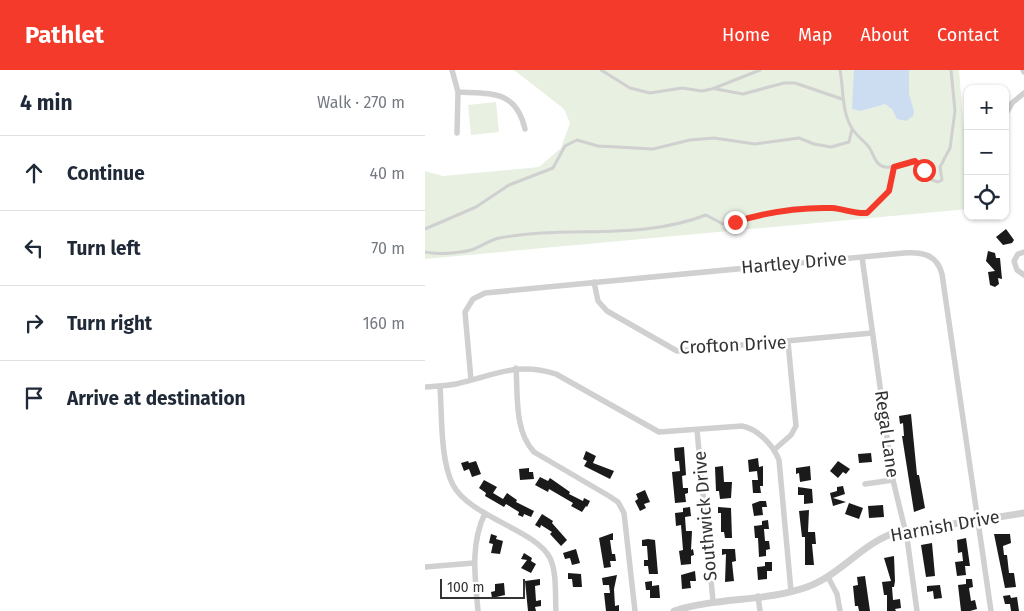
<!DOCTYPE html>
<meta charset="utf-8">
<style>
body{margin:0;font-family:"Fira Sans",sans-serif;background:#f6f6f7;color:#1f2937}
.controls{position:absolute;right:15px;top:15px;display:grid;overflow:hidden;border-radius:10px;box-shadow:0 1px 4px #0004}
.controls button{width:45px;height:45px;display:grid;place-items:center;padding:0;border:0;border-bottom:1px solid #e0e1e3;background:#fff;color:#1f2937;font:25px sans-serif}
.scale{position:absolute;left:15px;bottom:12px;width:85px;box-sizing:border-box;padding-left:5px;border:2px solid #333;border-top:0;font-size:14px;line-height:18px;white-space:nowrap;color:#333;-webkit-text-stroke:4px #fff;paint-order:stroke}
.stop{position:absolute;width:15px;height:15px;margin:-11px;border:4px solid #f43a2a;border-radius:50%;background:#fff}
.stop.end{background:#f43a2a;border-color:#fff;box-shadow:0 1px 5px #0008}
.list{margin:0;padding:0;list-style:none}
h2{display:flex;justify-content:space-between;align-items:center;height:65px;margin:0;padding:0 20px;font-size:21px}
h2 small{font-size:16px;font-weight:400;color:#747a83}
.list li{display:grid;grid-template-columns:32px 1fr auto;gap:15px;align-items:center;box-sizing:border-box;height:75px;padding:0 20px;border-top:1px solid #e0e1e3}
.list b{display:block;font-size:19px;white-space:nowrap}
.list em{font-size:16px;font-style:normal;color:#747a83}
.icon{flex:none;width:28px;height:28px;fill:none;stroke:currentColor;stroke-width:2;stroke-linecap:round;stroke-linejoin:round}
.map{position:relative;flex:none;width:599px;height:541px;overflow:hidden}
header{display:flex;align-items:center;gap:30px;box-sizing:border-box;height:70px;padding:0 25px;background:#f43a2a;color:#fff}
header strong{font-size:24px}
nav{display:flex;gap:28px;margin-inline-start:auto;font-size:18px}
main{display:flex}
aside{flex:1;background:#fff}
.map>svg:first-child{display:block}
</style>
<header>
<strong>Pathlet</strong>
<nav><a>Home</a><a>Map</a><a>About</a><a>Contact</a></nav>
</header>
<main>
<aside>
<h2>4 min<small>Walk · 270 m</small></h2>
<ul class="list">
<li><svg class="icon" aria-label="ahead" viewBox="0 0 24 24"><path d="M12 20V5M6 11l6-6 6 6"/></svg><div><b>Continue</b></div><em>40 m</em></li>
<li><svg class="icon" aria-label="left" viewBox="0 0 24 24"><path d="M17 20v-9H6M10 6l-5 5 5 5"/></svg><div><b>Turn left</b></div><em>70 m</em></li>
<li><svg class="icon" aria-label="right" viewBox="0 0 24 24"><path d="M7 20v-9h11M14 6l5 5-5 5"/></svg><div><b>Turn right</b></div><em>160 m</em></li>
<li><svg class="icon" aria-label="arrive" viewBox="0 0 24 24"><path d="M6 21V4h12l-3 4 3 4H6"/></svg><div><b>Arrive at destination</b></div></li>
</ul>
</aside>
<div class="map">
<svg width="599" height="541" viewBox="0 0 599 541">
<rect width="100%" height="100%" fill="#fff"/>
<path fill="#e7f0e1" d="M89,0H534L543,110V139L0,189V101L18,106L114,97L136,78L145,53L139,39Z
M71,32L74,62L46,65L43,35Z"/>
<path fill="#ccddf1" d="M429,0H484V24L489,41L488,46L481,51L472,49L467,39L460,34L435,41L427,39Z"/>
<path fill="#1a1a1a" d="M581,159L589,170L587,173L578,175L571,167Z
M563,181L570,183L571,188H575L577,209L573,208L574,214L570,217L565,215L563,202L570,201L561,191Z
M486,344L492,405H494L500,438L489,442L477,366H479L478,353L475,354L474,346Z
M259,377L261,405L257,406L258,418H263V423L260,424L261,432L250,433L247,402L255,401L254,391H250L249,378Z
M161,381L171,386L168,393L189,401L185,409L159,396L162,391L158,389Z
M446,383L447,392L434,393L433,384Z
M333,388L334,397L338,396V416H335L336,423H328L327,410H333L332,401L324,402L323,390Z
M43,391L44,393L51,391L56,404L47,407L44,399L39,401L36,393Z
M413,391L425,399L421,404L418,402L413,408L405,401Z
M298,396L299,412H307L306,428L295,429L294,421H291L290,397Z
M385,396L386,410L375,412L374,403L371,404V398Z
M104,398V402H108L109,409L95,410L94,399Z
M115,407L123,411L125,408L145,422L144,424L158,431L159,428L165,431L162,437L161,436L157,442L146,436L148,433L124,419L123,422L110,415Z
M59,410L72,417L68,423L78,429L82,423L92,430L91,432L109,441L106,447L99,444L98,447L93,445L94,442L81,434L79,437L60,426L61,423L54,418Z
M418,416L420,424L408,428L421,432L408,436L405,423L412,421V417Z
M373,417L387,419L388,433L379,434V425H373Z
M220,420L225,432L219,434L221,438L215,441L210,431L213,429L211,424Z
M335,431H341L342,437H337L338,445L329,446L327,434Z
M424,433L438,438L434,449L420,444Z
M458,435L459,447L444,448L443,436Z
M265,437L266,446L260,447L261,461H267L266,480L268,479L269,485L266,486V494L256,495L254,481L258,480L256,455L251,456L250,443L258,442V438Z
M293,437L306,438L307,468H300L299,462H296V443H293Z
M384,440L383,462H390L391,474H387L389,495H380V467H377L374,441Z
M117,444L128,451L127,453L142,470L136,476L125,464L127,462L116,455L115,458L110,455Z
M343,450L344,459H339L340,471H344L345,479L341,480V486L334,487L333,468H330L329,456L337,455V451Z
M188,463V470H185L187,484H190L191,491H185L186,497L179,498L174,468Z
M66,464L72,466L71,469L78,471L75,484L66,483L68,474L64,473Z
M569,464H585L586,473L578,476L579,485H582L584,503H589L591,517L580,518Z
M541,468L545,496H540L541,505L532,506L530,492L538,491L537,482L533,483L532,470Z
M223,469L230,470L233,504H224L223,496H219V490H223L222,476H217V470Z
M507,473L510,506L501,507L496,475Z
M151,479L155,493L147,495L145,488L140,489L138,483Z
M297,479H310L311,491L307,492L309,511L300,512L301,484L297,485Z
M99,483L107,488L106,491L111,494L106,503L96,498L102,490L96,489Z
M469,486L470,511L469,517H467L468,530L475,529L476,538L470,539L471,541H462V525H459L457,512L466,511L459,488Z
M340,492H347V501H342V509L333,510L332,497L340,496Z
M270,501L271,511H265L266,518L257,519L256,505Z
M143,503L156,504L157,517H148L147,509H143Z
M192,505L189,519L190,536L194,535V541H181L179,523H185L184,515H178L177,508Z
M440,506L445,541H434L433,536H430L428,516L433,515L432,507Z
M115,509V515L110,516L111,531L116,530V536L110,537L111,541H103L100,511Z
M541,509H547L548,517L544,518L546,531L550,530L552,539L545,541H536L533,515L541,514Z
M227,511V516L234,515L235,528H225V520H221L220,512Z
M79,513L80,525L67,528L66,522L70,521V514Z
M515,515L517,528L509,529L508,521L502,522V516Z
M585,525L586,528L592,527L594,541H586L585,534H580L578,526Z"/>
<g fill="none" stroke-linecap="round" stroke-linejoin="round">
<path stroke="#d0d0d0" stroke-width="3" d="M176,0L205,18L225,23L257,18L277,21L287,19L335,0
M415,0C419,20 416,42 428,60C433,67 439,71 444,77C449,85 450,95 460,97C470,99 480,91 490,91L507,110L513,112L517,110L515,97L525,78L530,41L526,0
M291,19L318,24L359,13H370L417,29
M0,159L51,137L84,115L128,98L140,76L152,70L173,76L228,79L265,70L289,68L330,74L374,68L389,74L406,77L424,72L427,59
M0,182C12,185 34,183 46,180C55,177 63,171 74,168C142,155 214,171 281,145L298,154L366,138H410L425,143H442L464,121L469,97"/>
<path stroke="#d0d0d0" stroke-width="5.5" d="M27,0L33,22L32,63
M598,0L599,2
M33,22C67,24 91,20 100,59
M580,45L587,33L599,23
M580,75L581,89
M599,182L593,184L589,191L592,200L599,205
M437,187L468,410L482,468L492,541
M169,212L173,231L182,241L252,281L447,263
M91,298C93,325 89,361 109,382L184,426L193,432L199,443L210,541
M46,310L40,242L48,229L60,223L479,183C497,182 512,184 517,204L566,541
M15,316C17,344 15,390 28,415C45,447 111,460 125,488C132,503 130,524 131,541
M0,317C10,316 21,316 31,314C69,306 91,291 131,304L234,362L317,356C333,359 348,375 354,390L366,521
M272,360L288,531
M349,380L366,365L371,356L363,272
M440,414L468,410
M0,497L49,493
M403,507L412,524L415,541
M333,526L335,541
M53,541C50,507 45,475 60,443"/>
<path stroke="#d0d0d0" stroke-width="7" d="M249,541C292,527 340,532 382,517C415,505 437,474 469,463L599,443"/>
</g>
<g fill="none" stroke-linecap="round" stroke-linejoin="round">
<path stroke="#f43a2a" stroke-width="6" d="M310,152C342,142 374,137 407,138C420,139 429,144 442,143L464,121L469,97L490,91L499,100"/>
</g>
<g text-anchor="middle" stroke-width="5" stroke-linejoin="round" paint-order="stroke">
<g font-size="18" fill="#333" stroke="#fff">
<text transform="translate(369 193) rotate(-5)" y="6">Hartley Drive</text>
<text transform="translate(308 275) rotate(-3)" y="6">Crofton Drive</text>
<text transform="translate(462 364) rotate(82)" y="6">Regal Lane</text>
<text transform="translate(280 446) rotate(-95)" y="6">Southwick Drive</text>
<text transform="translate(520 456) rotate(-10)" y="6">Harnish Drive</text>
</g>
</g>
</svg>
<div class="controls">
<button>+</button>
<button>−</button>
<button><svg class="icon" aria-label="locate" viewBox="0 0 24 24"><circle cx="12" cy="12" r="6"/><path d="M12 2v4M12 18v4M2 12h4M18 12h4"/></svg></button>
</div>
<div class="scale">100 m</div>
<div class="stop" style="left:499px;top:100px"></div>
<div class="stop end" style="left:310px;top:152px"></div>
</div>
</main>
